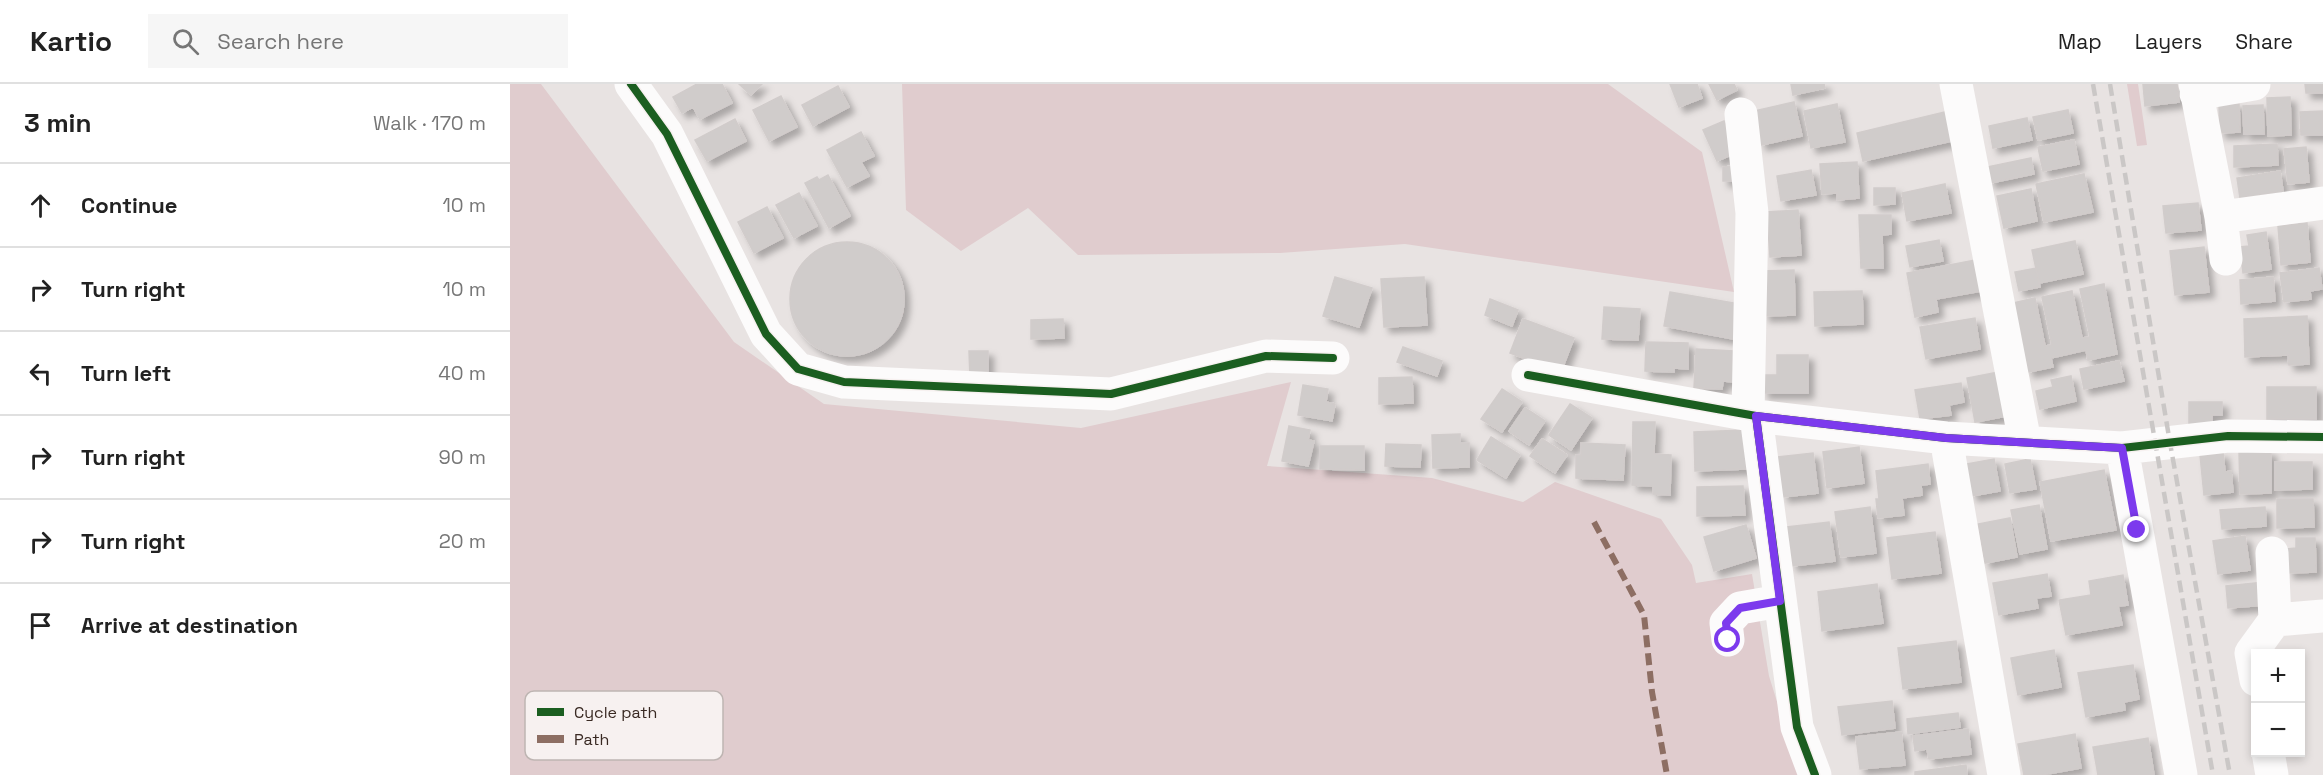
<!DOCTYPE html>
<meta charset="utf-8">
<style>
body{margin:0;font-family:"Space Grotesk",sans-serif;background:#f6f6f6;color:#222}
.controls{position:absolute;right:18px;bottom:18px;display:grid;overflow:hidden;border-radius:0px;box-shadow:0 3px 9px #0003}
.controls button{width:54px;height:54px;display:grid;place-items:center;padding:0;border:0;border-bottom:2px solid #e0e0e0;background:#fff;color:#222;font:30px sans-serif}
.stop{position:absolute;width:18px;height:18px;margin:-14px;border:4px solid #7c3aed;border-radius:50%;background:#fff}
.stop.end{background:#7c3aed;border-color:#fff;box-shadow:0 2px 6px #0008}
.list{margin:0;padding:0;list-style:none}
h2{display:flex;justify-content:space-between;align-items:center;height:78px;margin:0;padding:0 24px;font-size:26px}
h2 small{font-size:20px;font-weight:400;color:#767676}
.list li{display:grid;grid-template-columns:39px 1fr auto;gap:18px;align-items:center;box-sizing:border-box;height:84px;padding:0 24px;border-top:2px solid #e0e0e0}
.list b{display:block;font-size:22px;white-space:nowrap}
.list em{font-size:20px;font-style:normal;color:#767676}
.icon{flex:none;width:33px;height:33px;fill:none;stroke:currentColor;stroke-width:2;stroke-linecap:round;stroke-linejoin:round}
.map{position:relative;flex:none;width:1813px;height:691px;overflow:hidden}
header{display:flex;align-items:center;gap:36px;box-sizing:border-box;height:84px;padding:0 30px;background:#fff;border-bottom:2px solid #e0e0e0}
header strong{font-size:28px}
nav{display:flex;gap:33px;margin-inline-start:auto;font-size:21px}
.search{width:420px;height:54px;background:#f6f6f6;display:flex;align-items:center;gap:15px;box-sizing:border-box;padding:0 21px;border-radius:0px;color:#767676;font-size:22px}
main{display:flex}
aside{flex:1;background:#fff}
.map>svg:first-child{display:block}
</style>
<header>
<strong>Kartio</strong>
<div class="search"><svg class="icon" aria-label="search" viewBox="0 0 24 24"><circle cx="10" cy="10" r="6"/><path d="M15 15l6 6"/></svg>Search here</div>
<nav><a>Map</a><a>Layers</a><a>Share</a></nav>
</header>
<main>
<aside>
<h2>3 min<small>Walk · 170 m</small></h2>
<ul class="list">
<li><svg class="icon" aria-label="ahead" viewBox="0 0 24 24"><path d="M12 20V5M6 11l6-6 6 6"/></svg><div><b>Continue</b></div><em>10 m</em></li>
<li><svg class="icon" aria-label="right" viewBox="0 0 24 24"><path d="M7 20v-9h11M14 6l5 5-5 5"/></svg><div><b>Turn right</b></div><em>10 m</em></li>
<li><svg class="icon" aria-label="left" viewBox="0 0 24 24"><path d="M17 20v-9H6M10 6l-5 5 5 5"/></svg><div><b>Turn left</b></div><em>40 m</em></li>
<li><svg class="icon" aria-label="right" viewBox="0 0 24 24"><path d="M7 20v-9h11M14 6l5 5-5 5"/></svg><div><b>Turn right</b></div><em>90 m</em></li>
<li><svg class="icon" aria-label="right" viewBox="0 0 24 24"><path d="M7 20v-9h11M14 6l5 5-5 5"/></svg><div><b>Turn right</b></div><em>20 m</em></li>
<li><svg class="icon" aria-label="arrive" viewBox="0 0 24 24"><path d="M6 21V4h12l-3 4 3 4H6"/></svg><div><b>Arrive at destination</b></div></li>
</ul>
</aside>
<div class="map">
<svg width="1813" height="691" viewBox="0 0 1813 691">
<defs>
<filter id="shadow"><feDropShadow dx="5.5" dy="5.5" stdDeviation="3" flood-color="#0004"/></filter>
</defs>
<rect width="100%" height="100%" fill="#e8e3e2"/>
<path fill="#e0ccce" d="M0,0H31L224,258L314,320L571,344L781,298L757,382L922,394L1013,418L1045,398L1151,435L1182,481L1186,499L1242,490L1259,592L1290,691H0Z
M392,0H1098L1192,68L1224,208L895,160L770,169L568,171L518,124L451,167L396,126Z
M1617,0H1628L1637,61L1627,62Z"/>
<path fill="#d0cccb" stroke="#d1cccb" stroke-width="1.5" filter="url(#shadow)" d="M187,0H212L222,19L190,35L183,23L172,29L163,13Z
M229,0H252L241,11Z
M1160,0H1187L1192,14L1169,23Z
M1199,0H1224L1227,6L1207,16Z
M1281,0H1314L1315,4L1283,11Z
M1633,0H1667L1669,18L1635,22Z
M1795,0H1813V9H1796Z
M328,2L339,23L303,42L292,21Z
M271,12L287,43L259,57L243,26Z
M1780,13L1781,51L1758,52L1757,14Z
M1284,18L1292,52L1251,61L1244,27Z
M1327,20L1335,58L1301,64L1294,27Z
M1729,20L1730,48L1710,49L1709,21Z
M1753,21L1754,50H1734L1733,22Z
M1558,26L1563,49L1528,56L1523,33Z
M1813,27V51H1791L1790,28Z
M1435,28L1442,57L1353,77L1347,49Z
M1517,34L1522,56L1483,64L1479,42Z
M225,35L236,57L197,77L185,56Z
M1214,37L1228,68L1207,77L1193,46Z
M351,48L364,72L351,78L359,92L337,103L317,66Z
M1564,56L1569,80L1533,87L1528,63Z
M1767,60L1768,81L1724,83V62Z
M1796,63L1799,98L1778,100L1774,65Z
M1521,74L1524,90L1480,99L1477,83Z
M1347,78L1349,114L1327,116V109L1312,110L1310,80Z
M1228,82V97H1213V83Z
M1301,86L1306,111L1271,117L1267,92Z
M1770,87L1773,107L1730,114L1727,94Z
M1574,90L1583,128L1534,138L1526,100Z
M318,91L340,132L319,144L295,99L307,93L309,96Z
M1435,100L1441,129L1397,137L1392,109Z
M1364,104H1385V120L1364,121Z
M1521,105L1527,137L1494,144L1487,112Z
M289,109L307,142L284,154L266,121Z
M1688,119L1691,146L1656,149L1653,122Z
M257,123L273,154L244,169L228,138Z
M1288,126L1291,171L1260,173L1257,128Z
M1349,131H1381V150L1372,151L1373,184H1351Z
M1797,139L1800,178L1771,181L1768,142Z
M1756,148L1761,185L1733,189L1730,163L1739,162L1737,151Z
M1429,156L1433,177L1400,183L1396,162Z
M1565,157L1573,190L1529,199L1522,166Z
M280 215a57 57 0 1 1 114 0a57 57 0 1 1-114 0Z
M1694,163L1699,208L1665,211L1660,167Z
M1466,176L1472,207L1426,215L1428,228L1405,233L1397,189Z
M1526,184L1530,203L1509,207L1505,188Z
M1809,184L1812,205L1800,207L1801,215L1774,218L1770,189Z
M1284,186L1285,231L1254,232L1252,187Z
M825,193L862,204L849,243L813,232Z
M914,193L917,241L874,243L871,195Z
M1763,193L1765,217L1731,220L1730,196Z
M1594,200L1607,270L1578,276L1576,266L1541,274L1543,283L1518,288L1503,219L1525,214L1535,262L1542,261L1532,213L1562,207L1572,254L1580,253L1570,205Z
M1352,207L1353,240L1305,242L1304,208Z
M1160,208L1230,220L1224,255L1154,242Z
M980,215L1008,226L1002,242L975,231Z
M1094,223L1130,225L1128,256L1092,255Z
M1797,232L1799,280L1779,281L1778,271L1735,273L1734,235Z
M1465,234L1470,265L1416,275L1410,243Z
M553,235L554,254L521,255V236Z
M1013,235L1064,254L1051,288L1000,269Z
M1136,258L1178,259V285L1164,284V288L1135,287Z
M893,263L932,277L927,292L887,278Z
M1186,265L1225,267L1224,298L1213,297L1212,305L1184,304Z
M459,267H478V294H460Z
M1267,271H1298V309H1253V291H1267Z
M1609,277L1614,297L1574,305L1570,285Z
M1489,288L1497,332L1465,338L1457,294Z
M1561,292L1566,317L1530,325L1526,307L1543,303L1541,296Z
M902,293L903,319L869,320V294Z
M1451,299L1454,318L1439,321L1441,331L1410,335L1405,306Z
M793,301L818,305L816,318L825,320L822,337L788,331Z
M1757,303H1806V335H1757Z
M992,305L1012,318L992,348L971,335Z
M1679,318H1712V331H1702V346H1679Z
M1060,320L1082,334L1061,366L1039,351Z
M1015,324L1035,337L1019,361L999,347Z
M1123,338H1145L1144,370L1161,371L1160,411L1143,410V402L1122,401Z
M779,342L800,346L798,356L804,357L798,382L772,377Z
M1235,346L1236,385L1185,387L1184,348Z
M950,350V359H959V383L923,384L922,351Z
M981,353L1010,371L996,394L967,376Z
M1032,355L1057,371L1045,389L1020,372Z
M1071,359L1115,361L1113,396L1066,394V371H1071Z
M876,360L911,361L910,383L875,382Z
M810,362H854V386L810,385Z
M1349,363L1354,399L1317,404L1313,368Z
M1729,367H1761V409L1730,410Z
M1303,369L1308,409L1273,413L1268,373Z
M1713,369L1715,388L1721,387L1723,408L1694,411L1690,371Z
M1484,375L1490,407L1462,412L1456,380Z
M1520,375L1526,405L1500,409L1495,380Z
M1765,378H1802V405L1765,406Z
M1418,380L1420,400L1411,401L1412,411L1392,414L1394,431L1368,434L1366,415H1369L1366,387Z
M1594,386L1606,446L1541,457L1530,398Z
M1233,402L1235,431L1187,432V403Z
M1767,415H1803L1804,443L1767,444Z
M1529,421L1537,465L1510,470L1501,426Z
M1360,423L1366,469L1331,473L1325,428Z
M1755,423L1756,442L1712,445L1710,426Z
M1500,434L1507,473L1475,479L1468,440Z
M1319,438L1325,477L1282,482L1277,443Z
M1236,441L1246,474L1204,487L1194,453Z
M1425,448L1431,489L1382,495L1377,454Z
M1735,452L1740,486L1708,490L1703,457Z
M1786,454H1805L1806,488L1778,489L1777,465L1786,464Z
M1537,490L1541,512L1526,514L1528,524L1489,531L1483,499Z
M1613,491L1618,521L1608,522L1612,541L1556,551L1549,516L1581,511L1579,497Z
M1754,498L1756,521L1718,524L1716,502Z
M1367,500L1373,539L1312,547L1308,508Z
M1446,557L1451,598L1393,605L1388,564Z
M1544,566L1551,603L1508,611L1501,574Z
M1623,581L1629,615L1614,618L1615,626L1576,633L1568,589Z
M1382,617L1385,644L1332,651L1328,623Z
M1448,629L1450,643L1398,650L1397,635Z
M1458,645L1461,670L1419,675L1417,665L1405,667L1403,652Z
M1391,648L1395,681L1350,685L1346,653Z
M1565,650L1571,684L1532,691H1514L1508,660Z
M1638,654L1644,691H1588L1583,663Z
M1456,681L1457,691H1405V688Z"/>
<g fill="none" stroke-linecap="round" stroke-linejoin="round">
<path stroke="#fcfbfb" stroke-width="33" d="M121,0L157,50L256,250L288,285L334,298L601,310L756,272L823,274
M1446,0L1515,358
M1685,0L1711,133L1716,175
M1686,10L1744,0
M1231,30L1242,129L1238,330
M1711,133L1813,119
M1018,291L1246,332L1436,354L1612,364L1718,352L1813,353
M1246,332L1287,643L1305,691
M1436,354L1494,691
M1612,364L1671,691
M1762,469L1765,536
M1218,556L1216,539L1230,524L1270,517
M1746,596L1741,569L1765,536L1813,532
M1758,668L1762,691"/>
<path stroke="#cac7c6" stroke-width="4.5" stroke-dasharray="12 6" stroke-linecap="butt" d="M1583,0L1703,691
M1600,0L1660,359L1720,691"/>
<path stroke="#8d6e63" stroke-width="6" stroke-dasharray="12 6" stroke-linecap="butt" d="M1084,438L1134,531L1142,608L1157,691"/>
<g stroke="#f7f1f0" stroke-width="11">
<path id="cycleway" d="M121,0L157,50L256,250L288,285L334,298L601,310L756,272L823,274
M1018,291L1246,332L1436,354L1612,364L1718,352L1813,353
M1246,332L1287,643L1305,691"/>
</g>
<use href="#cycleway" stroke="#1b5e20" stroke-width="8"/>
</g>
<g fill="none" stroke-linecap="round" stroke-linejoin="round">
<path stroke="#7c3aed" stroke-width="8" d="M1218,556L1216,539L1230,524L1270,517L1246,332L1436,354L1612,364L1627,446"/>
</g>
<rect x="15" y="607" width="198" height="69" rx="9" fill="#f7f1f0" stroke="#beb5b2" stroke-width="1.5"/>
<rect x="27" y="624" width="27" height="8" fill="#1b5e20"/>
<rect x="27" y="651" width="27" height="8" fill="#8d6e63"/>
<g font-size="16" fill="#392922">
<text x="64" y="634">Cycle path</text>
<text x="64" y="661">Path</text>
</g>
</svg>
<div class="controls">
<button>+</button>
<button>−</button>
</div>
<div class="stop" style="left:1218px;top:556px"></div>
<div class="stop end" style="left:1627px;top:446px"></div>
</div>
</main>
